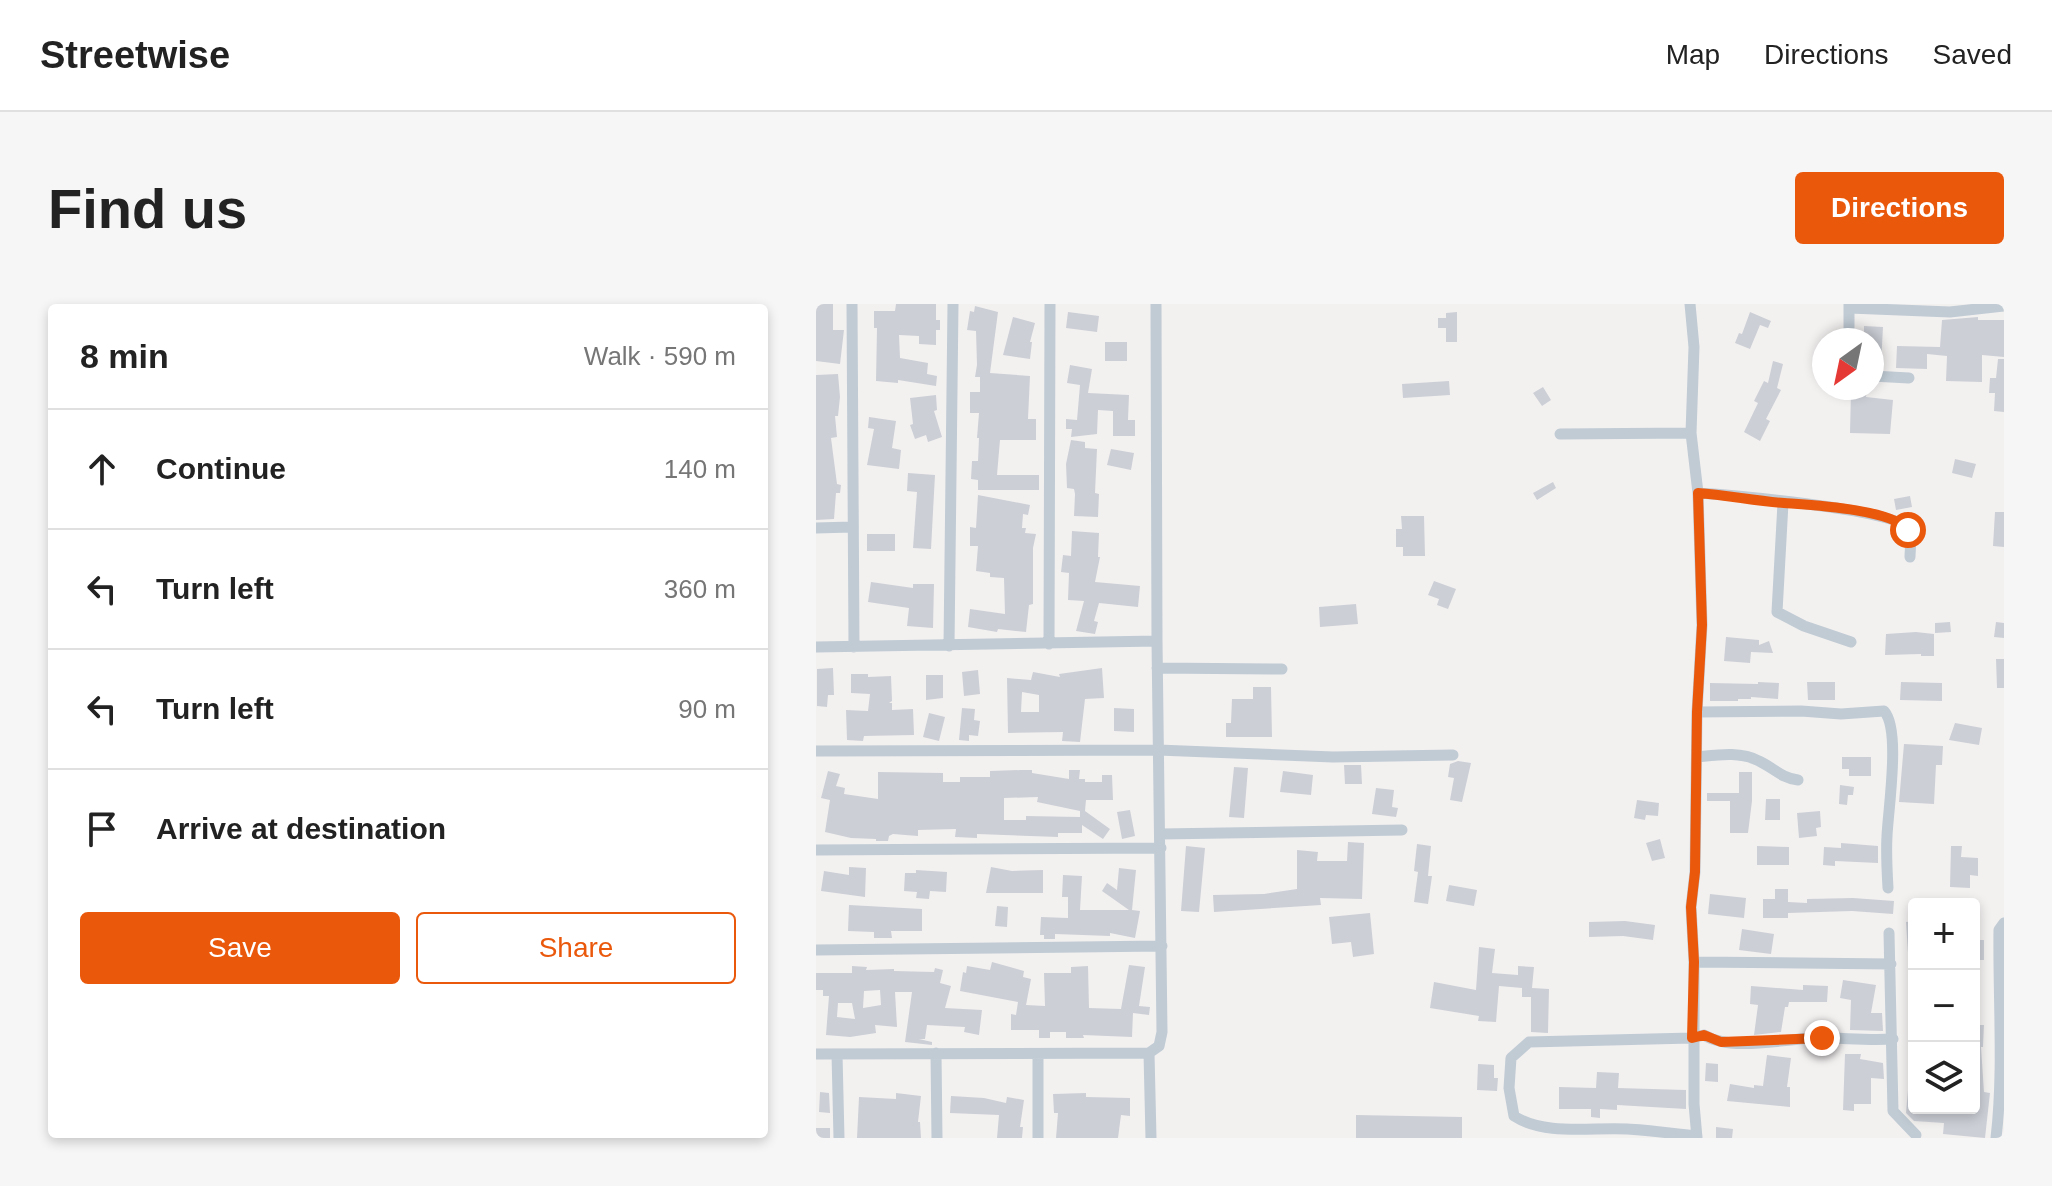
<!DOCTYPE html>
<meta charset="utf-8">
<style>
body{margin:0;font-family:Helvetica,sans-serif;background:#f6f6f6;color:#222}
.controls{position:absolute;right:24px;bottom:24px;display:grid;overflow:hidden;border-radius:8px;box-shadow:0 4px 12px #0003}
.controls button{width:72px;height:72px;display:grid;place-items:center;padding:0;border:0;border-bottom:2px solid #e0e0e0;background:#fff;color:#222;font:40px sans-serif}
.compass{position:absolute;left:996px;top:24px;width:72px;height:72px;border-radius:50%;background:#fff;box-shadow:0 4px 12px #0003;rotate:213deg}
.stop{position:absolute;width:24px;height:24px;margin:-18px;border:6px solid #ea580c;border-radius:50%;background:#fff}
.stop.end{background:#ea580c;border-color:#fff;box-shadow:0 2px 8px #0008}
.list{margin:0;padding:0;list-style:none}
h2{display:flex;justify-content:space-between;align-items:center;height:104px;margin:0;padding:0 32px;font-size:34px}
h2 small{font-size:26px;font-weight:400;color:#767676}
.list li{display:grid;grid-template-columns:52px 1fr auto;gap:24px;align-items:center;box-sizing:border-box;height:120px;padding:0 32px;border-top:2px solid #e0e0e0}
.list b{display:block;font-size:30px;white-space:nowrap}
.list em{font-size:26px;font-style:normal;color:#767676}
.actions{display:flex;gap:16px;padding:24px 32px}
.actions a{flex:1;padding:18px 0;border:2px solid #ea580c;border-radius:8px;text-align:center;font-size:28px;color:#ea580c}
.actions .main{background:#ea580c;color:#fff}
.icon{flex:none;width:44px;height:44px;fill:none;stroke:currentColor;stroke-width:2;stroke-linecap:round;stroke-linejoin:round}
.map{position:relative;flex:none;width:1188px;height:834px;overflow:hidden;border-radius:8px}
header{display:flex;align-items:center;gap:48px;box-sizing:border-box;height:112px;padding:0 40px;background:#fff;border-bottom:2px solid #e0e0e0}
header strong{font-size:38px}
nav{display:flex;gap:44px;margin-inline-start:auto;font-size:28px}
.intro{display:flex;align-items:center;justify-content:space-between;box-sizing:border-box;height:192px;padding:0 48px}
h1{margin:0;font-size:56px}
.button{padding:20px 36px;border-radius:8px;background:#ea580c;color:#fff;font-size:28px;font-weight:700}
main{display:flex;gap:48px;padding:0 48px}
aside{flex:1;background:#fff;border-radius:8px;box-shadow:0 4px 12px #0003}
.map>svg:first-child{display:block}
</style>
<header>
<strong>Streetwise</strong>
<nav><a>Map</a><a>Directions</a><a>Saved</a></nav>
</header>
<div class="intro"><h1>Find us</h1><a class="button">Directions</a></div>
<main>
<aside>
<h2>8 min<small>Walk · 590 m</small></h2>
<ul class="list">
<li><svg class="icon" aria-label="ahead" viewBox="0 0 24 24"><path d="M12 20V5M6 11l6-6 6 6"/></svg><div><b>Continue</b></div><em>140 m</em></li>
<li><svg class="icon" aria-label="left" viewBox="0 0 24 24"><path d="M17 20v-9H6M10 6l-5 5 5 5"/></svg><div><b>Turn left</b></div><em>360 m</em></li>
<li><svg class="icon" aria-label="left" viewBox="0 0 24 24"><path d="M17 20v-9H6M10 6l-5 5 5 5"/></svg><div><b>Turn left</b></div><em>90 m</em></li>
<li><svg class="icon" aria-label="arrive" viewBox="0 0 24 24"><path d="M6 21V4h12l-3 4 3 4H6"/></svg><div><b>Arrive at destination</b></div></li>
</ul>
<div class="actions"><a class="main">Save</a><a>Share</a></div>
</aside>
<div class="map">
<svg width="1188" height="834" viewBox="0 0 1188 834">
<rect width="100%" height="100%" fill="#f3f0f0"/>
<path fill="#cccfd6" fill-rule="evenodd" d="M0,0H17V26H28L24,60L0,57Z
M80,0H120V16H124V26H120V41L103,40V32L83,31L84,54L112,59L111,70L121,72L120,82L82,76V79L60,77L61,24H58V7H79Z
M159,2L182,8L174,69L214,72L212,115H220V136H184L181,171H223V186H162V176L155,175L156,157H162L163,134H161L163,109H154V88H164V73H159L161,61L160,27L151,26L154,7L158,8Z
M252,8L283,12L281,28L250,24Z
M641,8V38H630V24H622V14H630V9Z
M934,8L955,17L952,24L944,21L934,45L919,39L923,29L926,30Z
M197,13L219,19L214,38H216L214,55L187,51Z
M1162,13V16H1188V53L1166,51V78L1130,77L1131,52L1111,50V65L1080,64L1081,42L1124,43L1126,16Z
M1048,22L1067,23L1065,60H1056V36H1048Z
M289,38H311V57H289Z
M1182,55H1188V108L1178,107L1179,89H1173L1174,74H1180Z
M957,57L967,60L961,84L965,86L950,115L954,117L944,137L928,128L942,99L938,97L948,77L952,79Z
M254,61L276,65L272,89L313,91L312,116H319V132H297V107L282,106L281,130L255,133L256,125H250V115L261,116L264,81L251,79Z
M22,70L24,93L22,112H19L21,133L15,134L21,180L25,181L24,189H20L18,215L0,216V71Z
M633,77L634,91L587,94L586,80Z
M727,83L735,96L726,102L717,89Z
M1035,86H1051L1050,93L1077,96L1074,130L1034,129Z
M120,91L121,106L118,107L126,133L112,138L110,131L99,135L94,121L97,120L94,94Z
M53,113L80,117L76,144L85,146L83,165L51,161L58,125L52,124Z
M255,136L269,138V144L281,145L279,189L283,190L282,213L258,212L259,190L258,185L251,184L250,160Z
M295,145L318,149L315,166L291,161Z
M1139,155L1160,160L1156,174L1136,169Z
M92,169L119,171L115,245L97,244L101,188L91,187Z
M737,178L740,184L721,196L717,189Z
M162,191L214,201L212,211L207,210L206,224H210L209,229L220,230L217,244V300L213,301L210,328L182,325L181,328L152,323L154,305L189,310L188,274L174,273V269L160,267L162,242H154V223L160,224Z
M1094,192L1096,203L1080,206L1078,195Z
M1179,208H1188V243L1177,242Z
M585,212H608L609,252H587V243H580V225H586Z
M256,227L283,229L282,253H284L279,278L324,282L322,303L283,299L278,317L282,318L279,330L260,327L268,297L252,296L253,269L245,268L247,251L255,252Z
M51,230H79V247H51Z
M618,277L640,285L632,305L621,301L623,295L612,291Z
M55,278L97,284V280H118L117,324L91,322L93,304L52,298Z
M540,300L542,320L504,323L503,303Z
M1134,318L1135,328L1119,329V319Z
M1180,318L1188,319V334L1178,333Z
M1100,328L1118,330V352H1105V350L1069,351L1070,330Z
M910,333L943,336V341L953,337L957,349L935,348L934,359L908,357Z
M1180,355H1188V384H1181Z
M17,364L18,391H12L11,403L1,402V365Z
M286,364L288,394L269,395L264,438L246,437L247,428L192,429L191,374L215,376L217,368L244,373L243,370ZM206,388L223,391V408H205Z
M162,366L164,390L148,392L146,368Z
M35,370H52V373L75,372L76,397L73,399H76V406L97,405L98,431L48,432L47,437L31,436L30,406L52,407L54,390L35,389Z
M110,371H127V394L110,396Z
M942,378L963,379L962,395L935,393V395H922V397H894V379L942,380Z
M991,378H1019V396H992Z
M1085,378L1126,379V397L1084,396Z
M437,383H455L456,433H410V419H415L416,395H437Z
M146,404L159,405L158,416L164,417L162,432L153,431V437L143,436Z
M298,404L318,405V428L298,427Z
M113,409L129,413L123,437L107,433Z
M1139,419L1166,424L1163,441L1133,436Z
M1088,440L1127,442L1126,461H1120L1118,500L1083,498Z
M1026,453H1055V472H1033V465H1026Z
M642,457L655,459L646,498L634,496L638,474L632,473L634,460Z
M528,461H545L546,480H529Z
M418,463L432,464L428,514L413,513Z
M205,466H216V469L253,475V466H264L263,475H269V478H286V471H296L297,496H270L269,507L294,525L287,535L266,521V529H242V533L161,530V534L139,533L140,525L102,526V532L77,530L73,532L72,537H60V535L35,534L9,528L14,496L5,494L12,467L24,470L20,482L29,484L28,490L62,495V468L127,469V478H144V473H174V467ZM222,493L221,498L264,507V513L210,512V516H188V494Z
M467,467L497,471L495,491L464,488Z
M923,468H936V497L932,529H914V497H891V489H923Z
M1024,481L1038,483L1037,491H1032L1031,501L1023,500Z
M560,484L578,486L576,503L582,504L580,513L556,510Z
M950,495H964V516H949Z
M821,496L843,499L842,512L830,511L829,516L818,514Z
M314,506L319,532L306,535L301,508Z
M1004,507L1005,523L1000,524L1001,532L983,534L981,509Z
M844,535L849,554L836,557L830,539Z
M532,538L548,539L546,595L504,594L505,601L398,608L397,591L448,590L481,585V546L502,548L501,557H531Z
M1025,539L1062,542V559L1019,557V562L1007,561L1008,543L1025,544Z
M601,540L615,542L612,572H616L612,600L598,598L602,568L598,567Z
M370,542L389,544L383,608L365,607Z
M941,542L973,543V561H941Z
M1135,542H1146L1145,553L1162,554V572L1154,571V584L1134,583Z
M33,563L50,564L49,593L5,587L8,567L33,571Z
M175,563L196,567L227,566V589H170Z
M303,564L320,566L316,606L324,607L319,634L294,629V632L239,630V635H228V631H224L225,613L252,614V593H246L247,571L266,572L264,606H313L286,587L291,579L301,586Z
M100,566L131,568L130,588L114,587L113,595L100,594L101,588L88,587L89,569H100Z
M633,581L661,586L658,602L630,597Z
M959,585H972V598L991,599V595L1037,594L1078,597L1077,610L1036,607L972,609V614H947V595H959Z
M894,590L930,594L928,614L892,610Z
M33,601L106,605V627H75L76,634H58V628L32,627Z
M181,602L192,603L191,623L179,622Z
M554,609L558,650L537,653L535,638L516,640L513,613Z
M809,617L839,621L837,636L807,632L773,633V618Z
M1098,617V649H1092L1090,618Z
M926,625L958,630L955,650L923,646Z
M1158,636H1168V656H1158Z
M663,643L679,645L676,669L702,671V662L718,663L716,684L733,685L732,729L715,728V693H706V684L683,682L680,718L662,717L663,712L614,704L618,678L660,686Z
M176,658L208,667L207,673L215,675L210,701L229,702L228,669H255V663L272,662L273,704L305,705L313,661L329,663L323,702L334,703L333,711L317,709L316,733L267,731L268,734H250V728H234V734H223V726H195V710L200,711L202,698L144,687L147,668L150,669L151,662L174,666Z
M36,662L51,663L50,666L78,665V667L118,668L119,664L127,666L124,679L135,682L129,704L166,706L163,731L148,728L149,723L111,721L109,735H103L116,738V741L89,738L96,688H79L81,723L59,721L60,729L34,733L10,731L13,692H7V686H0V669H36ZM64,686L65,701L47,704L48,687ZM22,699H36L39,715L21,713Z
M1027,676L1060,681L1055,709H1066L1067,727L1034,726L1035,696L1024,694Z
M987,681L1012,682L1011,698H973L972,703H969L965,728L938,731L942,701L934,700L935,682L987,686Z
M1158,721H1168L1167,743H1165L1168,788L1174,789L1169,834L1127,830L1128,819L1098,817L1090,809L1092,786L1098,787V804H1158Z
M1029,750H1045L1044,755L1067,759L1068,775L1055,774V800H1038V807L1027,806Z
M951,751L975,754L971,783H974V803L911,797L914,780L938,784V781L947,782Z
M890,759L902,760V778L889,777Z
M662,760L678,761V774H682L681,787L661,786Z
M781,768L803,769L802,784L870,786V805L801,801V806L784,805V814L775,813V805H743V783L780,784Z
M4,788L13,789L14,809L3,808Z
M80,789L105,792L102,818H104L105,834H41L43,793L80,795Z
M270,789V793L314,794V812L305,811L302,834H240L242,809H238L237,790Z
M135,792L168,794L190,799L191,793L208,796L204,823H207L206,834H181L183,811L134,809Z
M540,811L646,813V834H540Z
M900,823L917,825L916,834H900Z
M0,824H14V834H0Z"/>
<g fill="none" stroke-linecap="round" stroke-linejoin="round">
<path stroke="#c0cbd4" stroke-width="11" d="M36,0L38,343
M874,0L878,43L875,129L882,189L886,321L881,408L879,568L875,603L878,658V800L881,834
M1033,4L1134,8L1188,2
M1033,36V0
M1056,72L1093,74
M744,130L875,129
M882,189C914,191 1074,205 1090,223C1097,230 1094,244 1094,253
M967,199L961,308L988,322L1035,338
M0,224L36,223
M233,340L234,0
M133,342L137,0
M0,343L341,337
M341,364L466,365
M881,408L985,407L1025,410L1068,407C1085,425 1072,506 1071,532C1070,549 1071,567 1072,584
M0,447L342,446L517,453L637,451
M881,453C901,451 924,447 943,457C958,464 965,474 982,476
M345,530L586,526
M0,546L345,544
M1073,629L1077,807L1100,831
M0,646L346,642
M878,658L1075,660
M120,749L121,834
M0,750L333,749
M21,750L23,834
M222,750V834
M881,832C858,830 834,826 811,825C775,823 729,832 698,812L693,784L695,754L713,738L876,734L888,731C914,747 964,736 995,734C1022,733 1049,737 1077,735
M335,834L333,749L343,742L346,728L341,337L340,0
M1180,834C1188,765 1182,695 1183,626L1188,619"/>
</g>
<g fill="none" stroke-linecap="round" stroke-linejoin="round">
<path stroke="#ea580c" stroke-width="10" d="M1006,734L905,738L888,731L876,734L878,658L875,603L879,568L881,408L886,321L882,189C911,191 939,197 968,199C994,201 1076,205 1092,226"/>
</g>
</svg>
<div class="controls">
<button>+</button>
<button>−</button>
<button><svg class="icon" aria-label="layers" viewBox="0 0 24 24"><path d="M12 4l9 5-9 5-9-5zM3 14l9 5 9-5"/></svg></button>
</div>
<svg class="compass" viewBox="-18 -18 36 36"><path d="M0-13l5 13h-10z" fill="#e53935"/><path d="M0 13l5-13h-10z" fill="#767676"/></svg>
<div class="stop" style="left:1092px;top:226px"></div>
<div class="stop end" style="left:1006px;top:734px"></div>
</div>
</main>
